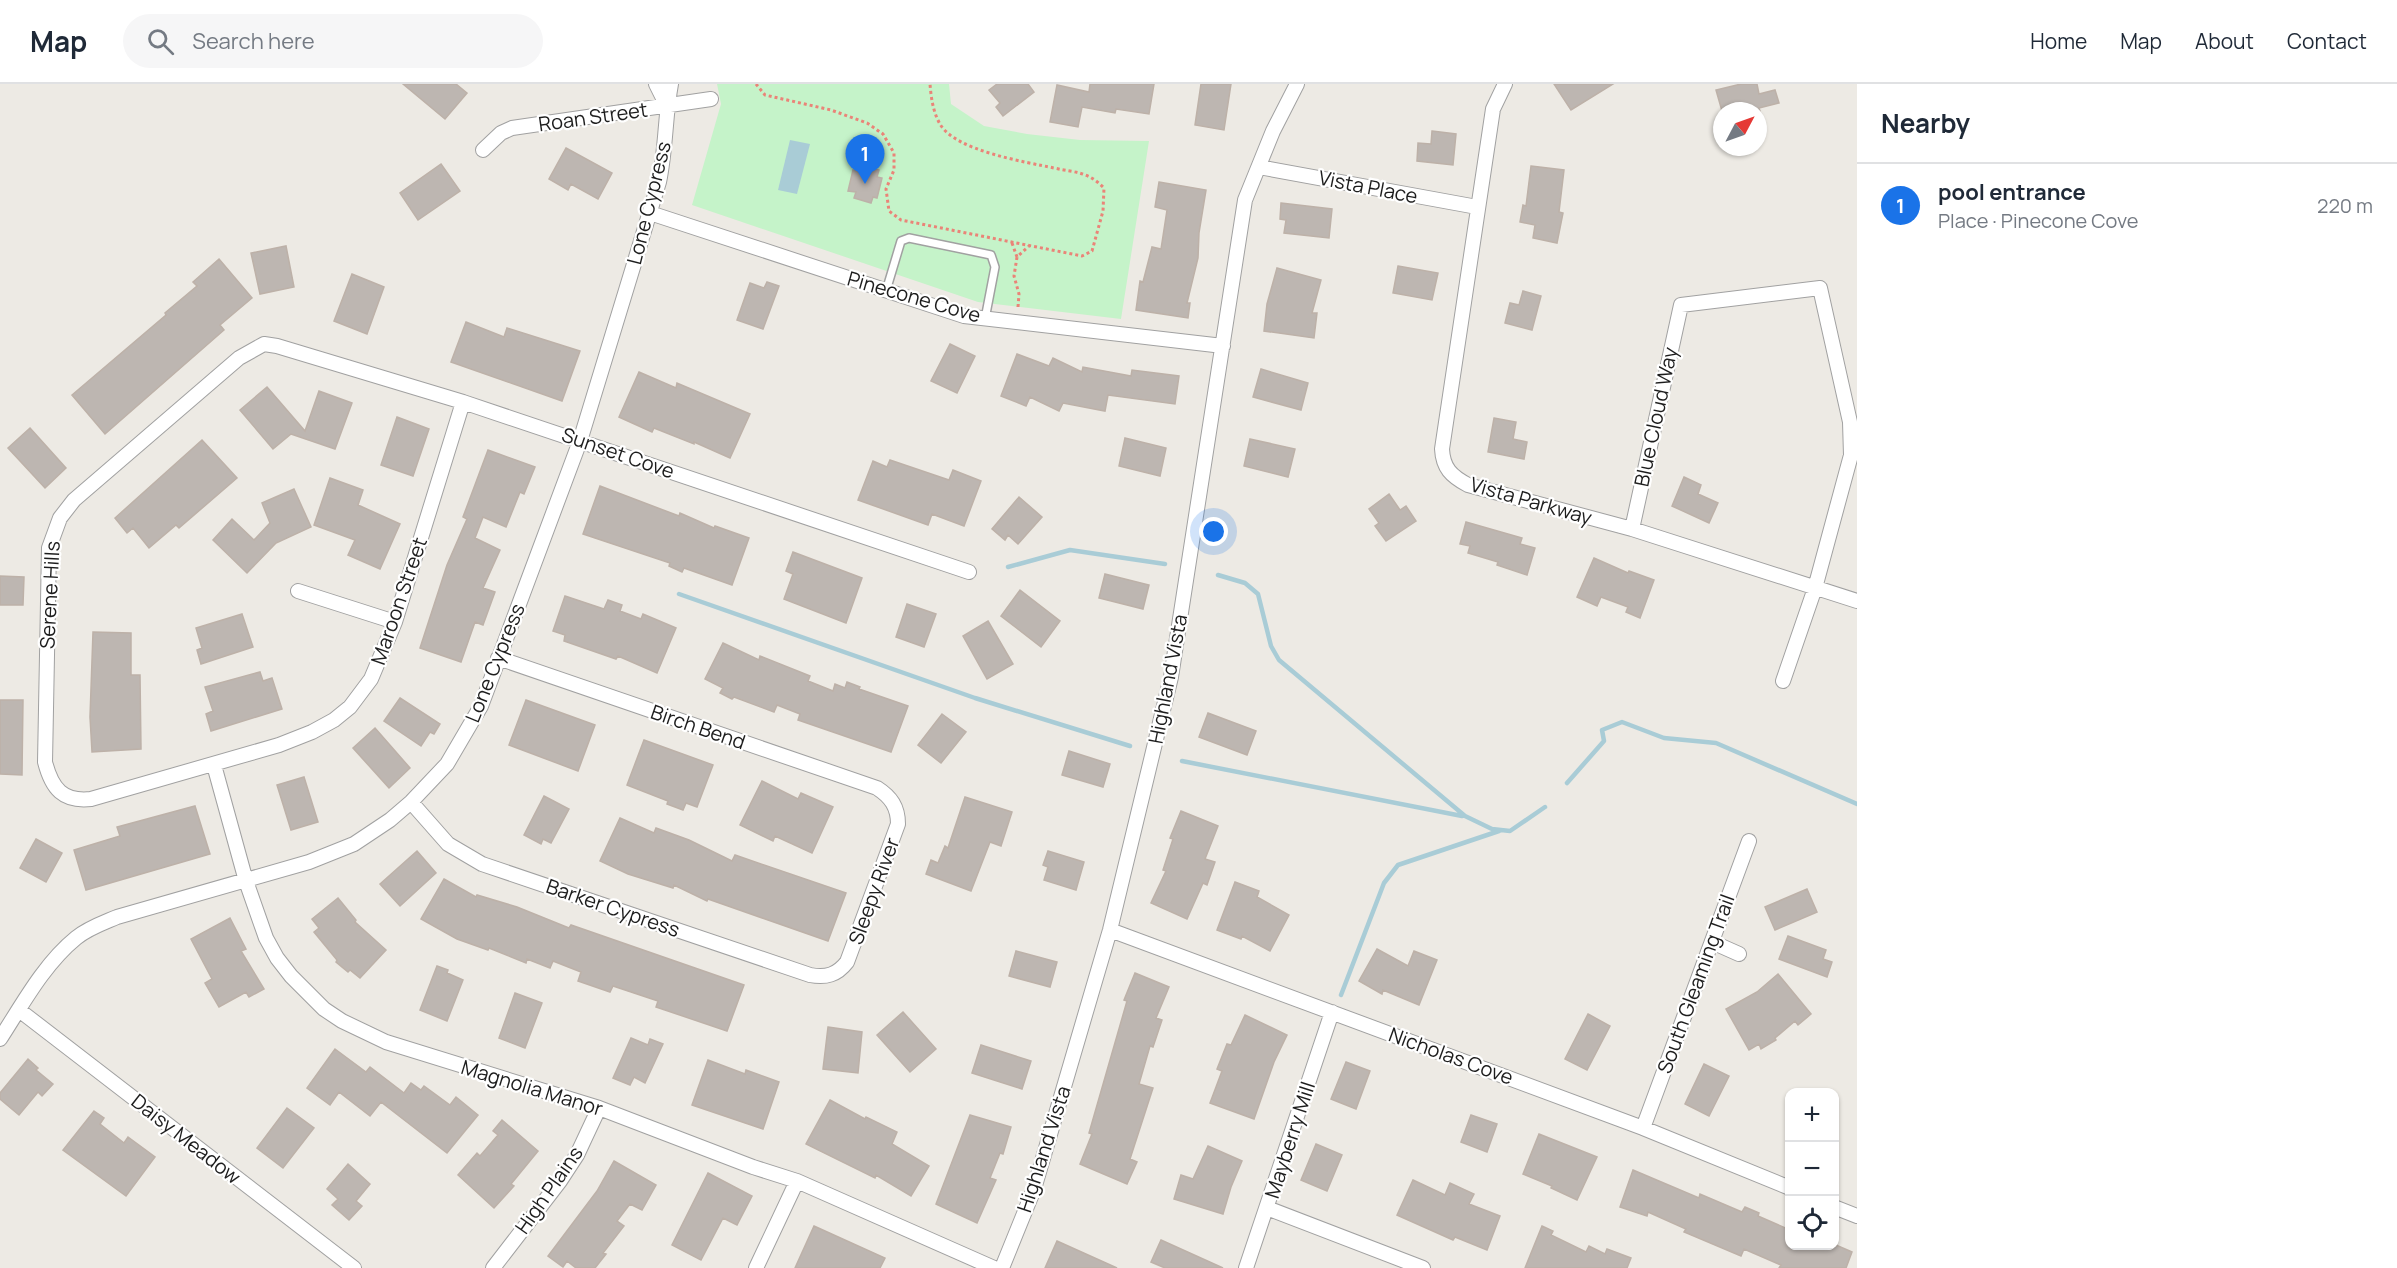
<!DOCTYPE html>
<meta charset="utf-8">
<style>
body{margin:0;font-family:Manrope,sans-serif;background:#f6f6f7;color:#1f2937}
.controls{position:absolute;right:18px;bottom:18px;display:grid;overflow:hidden;border-radius:12px;box-shadow:0 2px 4px #0004}
.controls button{width:54px;height:54px;display:grid;place-items:center;padding:0;border:0;border-bottom:2px solid #e0e1e3;background:#fff;color:#1f2937;font:30px sans-serif}
.compass{position:absolute;left:1713px;top:18px;width:54px;height:54px;border-radius:50%;background:#fff;box-shadow:0 2px 4px #0004;rotate:49deg}
.you{position:absolute;left:1214px;top:448px;width:21px;height:21px;margin:-15px;border:4px solid #fff;border-radius:50%;background:#1a73e8;box-shadow:0 0 0 9px #1a73e833}
.badge{display:grid;place-items:center;width:39px;height:39px;border-radius:50%;background:#1a73e8;color:#fff;font-size:20px;font-weight:700}
.pin{position:absolute;translate:-50% -50px;filter:drop-shadow(0 2px 3px #0008)}
.pin::after{content:'';position:absolute;top:32px;width:21px;height:18px;background:inherit;clip-path:polygon(0 0,100% 0,50% 100%)}
.list{margin:0;padding:0;list-style:none}
h2{display:flex;justify-content:space-between;align-items:center;height:78px;margin:0;padding:0 24px;font-size:26px}
h2 small{font-size:20px;font-weight:400;color:#747a83}
.list li{display:grid;grid-template-columns:39px 1fr auto;gap:18px;align-items:center;box-sizing:border-box;height:84px;padding:0 24px;border-top:2px solid #e0e1e3}
.list b{display:block;font-size:22px;white-space:nowrap}
.list p{margin:0;font-size:20px;white-space:nowrap;color:#747a83}
.list em{font-size:20px;font-style:normal;color:#747a83}
.icon{flex:none;width:33px;height:33px;fill:none;stroke:currentColor;stroke-width:2;stroke-linecap:round;stroke-linejoin:round}
.map{position:relative;flex:none;width:1857px;height:1184px;overflow:hidden}
header{display:flex;align-items:center;gap:36px;box-sizing:border-box;height:84px;padding:0 30px;background:#fff;border-bottom:2px solid #e0e1e3}
header strong{font-size:28px}
nav{display:flex;gap:33px;margin-inline-start:auto;font-size:21px}
.search{width:420px;height:54px;background:#f6f6f7;display:flex;align-items:center;gap:15px;box-sizing:border-box;padding:0 21px;border-radius:33px;color:#747a83;font-size:22px}
main{display:flex}
aside{flex:1;background:#fff}
.map>svg:first-child{display:block}
</style>
<header>
<strong>Map</strong>
<div class="search"><svg class="icon" aria-label="search" viewBox="0 0 24 24"><circle cx="10" cy="10" r="6"/><path d="M15 15l6 6"/></svg>Search here</div>
<nav><a>Home</a><a>Map</a><a>About</a><a>Contact</a></nav>
</header>
<main>
<div class="map">
<svg width="1857" height="1184" viewBox="0 0 1857 1184">
<rect width="100%" height="100%" fill="#edeae4"/>
<path fill="#c5f3c9" d="M717,0H949L951,20L984,42L1027,50L1080,56L1149,57L1121,235L978,218L692,121L721,20Z"/>
<path fill="#a9ccd6" d="M790,56L810,60L797,110L778,106Z"/>
<g fill="none" stroke-linecap="round" stroke-linejoin="round">
<path stroke="#a9ccd6" stroke-width="4.5" d="M1008,483L1070,466L1165,480
M1218,491L1245,499L1258,510L1271,562L1279,576L1465,732L1492,745L1510,747L1545,723
M679,510L975,614L1130,662
M1182,677L1462,732
M1567,699L1604,657L1602,646L1622,638L1664,654L1716,659L1857,720
M1341,911L1384,799L1398,781L1499,747"/>
</g>
<path fill="#bdb6b1" stroke="#bdb1a8" stroke-width="1.5" d="M403,0H456L467,9L445,35Z
M997,0H1028L1034,8L1003,32L996,23L1000,19L989,6Z
M1090,0H1154L1149,30L1116,25L1115,29L1082,23L1078,43L1050,38L1057,1L1089,8Z
M1201,0H1231L1224,46L1195,41Z
M1554,0H1613L1571,26Z
M1741,0H1757L1759,10L1775,6L1779,19L1759,24L1760,27H1722L1716,6Z
M1432,47L1456,50L1453,81L1417,77L1418,59L1431,60Z
M566,64L612,89L598,115L571,100L568,106L549,95Z
M441,80L460,107L418,136L400,109Z
M865,82L879,86L877,93L882,94L877,114L873,113L871,119L854,114L856,108L848,107L853,86L863,89Z
M1531,82L1564,86L1559,128L1563,129L1557,159L1533,154L1535,141L1520,138L1523,121L1526,122Z
M1159,98L1206,106L1199,149L1198,174L1187,219H1190L1188,234L1136,226L1140,197L1143,198L1152,163L1161,165L1167,126L1155,123Z
M1281,119L1332,125L1329,154L1284,149L1286,136L1280,135Z
M286,162L294,203L260,210L251,169Z
M219,175L252,214L220,241L224,246L105,350L72,311L166,231L165,229L197,202L193,198Z
M1398,182L1438,189L1432,216L1393,209Z
M1277,184L1321,196L1312,229H1317L1314,254L1264,247L1267,220Z
M352,190L384,203L367,250L334,237Z
M767,198L779,202L763,245L737,236L750,199L764,204Z
M1523,207L1541,212L1532,246L1505,239L1510,219L1519,221Z
M466,238L504,253L507,244L580,267L562,317L451,278Z
M950,260L975,272L957,309L931,297Z
M1017,270L1049,282L1053,274L1082,288L1083,283L1131,292L1132,286L1179,292L1175,320L1108,311L1105,327L1063,319L1059,327L1030,313L1026,322L1001,312Z
M1261,285L1308,299L1301,326L1253,313Z
M639,288L676,304L677,299L750,330L730,374L694,358V360L654,344L652,348L619,333Z
M267,303L305,347L319,307L352,319L335,365L291,350L273,365L240,326Z
M397,333L429,345L413,392L381,381Z
M1494,334L1516,338L1513,355L1527,358L1524,375L1488,368Z
M30,344L66,384L45,404L8,364Z
M1125,354L1166,364L1160,392L1119,382Z
M1250,355L1295,365L1288,393L1244,382Z
M202,356L237,394L179,444L176,441L149,464L133,444L127,449L115,434Z
M488,366L535,383L524,410L520,408L506,443L483,433L475,454L500,466L483,504L495,508L483,541L475,538L461,578L420,564L447,481L467,435L463,433Z
M890,376L949,396L953,386L981,397L964,442L932,430L928,441L858,416L873,377L887,383Z
M1684,393L1701,401L1698,410L1718,419L1709,439L1672,422Z
M330,394L363,406L358,421L400,440L380,485L348,471L355,456L314,441Z
M600,402L679,432L680,429L714,444L715,442L749,454L732,501L684,484L682,488L669,482L670,479L583,450Z
M294,405L311,443L276,459L247,489L213,456L232,435L254,456L270,439L262,419Z
M1389,410L1400,426L1406,422L1416,437L1386,457L1375,442L1379,439L1369,425Z
M1019,413L1042,433L1018,460L1008,451L1005,456L992,445Z
M1466,438L1522,454L1520,460L1535,464L1527,491L1497,481L1498,478L1468,469L1470,462L1460,460Z
M793,468L862,494L846,539L784,515L793,490L786,487Z
M1594,474L1628,489L1629,487L1654,496L1640,534L1626,528L1628,523L1601,513L1597,522L1577,513Z
M1105,490L1149,501L1143,525L1099,514Z
M0,492L24,493L23,521H0Z
M1020,506L1060,537L1041,563L1001,532Z
M565,512L604,525L608,516L622,521L620,527L641,535L643,530L676,544L657,589L618,572L616,575L564,557L565,551L553,547Z
M907,520L936,530L924,563L896,553Z
M242,530L253,563L201,580L197,566L202,564L196,544Z
M988,537L1013,580L987,595L963,552Z
M93,548L131,549V591H140L141,665L92,668L90,633Z
M723,559L759,576L760,572L810,592L808,597L833,607L835,600L845,604L847,598L860,603L859,605L908,622L891,668L798,636L800,630L777,621L774,628L734,613L732,615L720,609L723,604L705,595Z
M260,588L263,597L272,594L282,625L211,647L206,630L213,627L205,603Z
M400,614L440,640L434,650L430,648L421,662L384,637Z
M0,616H23L22,691L0,690Z
M526,616L595,641L578,687L509,661Z
M1208,629L1256,647L1247,671L1199,653Z
M942,630L966,648L941,679L918,661Z
M375,644L410,684L389,704L353,664Z
M644,656L713,681L697,723L686,719L683,726L667,720L668,717L627,701Z
M1069,667L1110,680L1103,703L1062,691Z
M304,693L318,738L291,746L277,701Z
M762,697L798,715L801,709L833,723L812,769L775,752L773,757L740,741Z
M544,712L569,725L551,759L543,755L541,760L524,751Z
M965,713L1012,728L1001,762L990,758L971,807L926,790L931,776L938,779L945,762L948,764Z
M195,722L210,770L86,806L74,766L120,752L117,743Z
M1181,727L1218,742L1205,775L1215,778L1207,801L1203,799L1187,835L1151,819L1166,787L1163,786L1173,755L1170,754Z
M620,734L654,749L656,744L689,756L732,777L735,771L846,809L828,857L708,815L707,817L674,801L673,804L628,790L600,777Z
M36,755L62,769L46,798L20,784Z
M417,767L436,789L400,822L380,800Z
M1048,767L1084,778L1076,806L1044,796L1048,783L1043,781Z
M444,795L476,813L477,811L517,823L569,844L571,841L744,901L727,947L656,923L658,917L613,902L610,908L578,897L581,888L553,877L550,884L527,875L526,879L489,864L488,866L457,855L421,835Z
M1235,798L1259,807L1257,813L1289,831L1270,867L1242,852L1241,855L1217,846Z
M1807,805L1817,828L1775,846L1765,823Z
M338,814L356,836L355,838L386,866L360,894L350,886L348,888L336,878L337,876L314,848L319,844L312,835Z
M230,834L246,865L241,867L264,905L249,913L246,908L219,923L205,899L212,895L191,855Z
M1788,852L1826,866L1823,875L1832,878L1827,893L1779,875Z
M1377,865L1408,882L1414,867L1437,876L1419,921L1383,906L1382,910L1359,897Z
M1016,867L1057,878L1050,903L1009,892Z
M437,882L448,886L447,889L463,896L447,937L420,926Z
M1135,889L1169,903L1156,934L1162,936L1153,963L1150,962L1139,1000L1153,1004L1130,1075L1137,1078L1127,1100L1080,1080L1092,1050L1089,1049L1127,917L1124,916Z
M1778,890L1811,930L1798,941L1795,937L1775,954L1776,956L1761,965L1759,960L1749,966L1726,925L1757,908Z
M515,909L542,919L525,964L499,954Z
M903,928L936,965L910,988L877,951Z
M1588,930L1610,942L1587,986L1565,975Z
M1245,931L1287,951L1274,978L1254,1035L1210,1019L1222,987L1217,985L1227,960L1231,961Z
M828,943L862,948L858,989L823,985Z
M631,954L648,961L650,955L663,960L645,999L634,993L630,1001L613,994Z
M981,961L1031,977L1022,1005L972,989Z
M335,965L366,988L370,983L404,1009L411,999L421,1006L424,1002L450,1021L456,1013L478,1031L447,1069L381,1018L370,1032L339,1008L330,1021L307,1004Z
M28,975L38,984L36,986L53,1000L42,1012L38,1008L19,1031L0,1015V1009Z
M708,976L745,990L746,986L779,998L763,1045L692,1021Z
M1346,978L1370,987L1356,1025L1331,1015Z
M1704,980L1729,992L1709,1032L1685,1020Z
M830,1016L865,1035L866,1033L897,1048L892,1060L929,1082L911,1112L876,1091L875,1094L806,1060Z
M287,1024L314,1044L283,1084L257,1064Z
M94,1027L104,1034L100,1040L124,1059L128,1053L155,1073L126,1112L63,1066Z
M970,1031L1011,1043L1003,1070L1000,1069L990,1094L996,1096L977,1139L936,1120Z
M1471,1031L1497,1040L1487,1068L1461,1058Z
M502,1036L538,1067L511,1100L514,1102L494,1124L458,1091L477,1069L480,1072L498,1051L493,1047Z
M1539,1050L1597,1073L1577,1116L1551,1104L1552,1102L1523,1090Z
M1316,1060L1342,1071L1327,1107L1301,1096Z
M1208,1062L1242,1077L1231,1103L1223,1130L1174,1115L1181,1091L1193,1095Z
M614,1077L656,1101L642,1126L630,1120L617,1137L624,1142L603,1169L606,1170L595,1184H576L567,1177L563,1183L548,1172L597,1107Z
M348,1080L370,1100L356,1117L362,1122L349,1136L332,1121L338,1115L327,1105Z
M1633,1086L1699,1114L1700,1110L1742,1128L1745,1123L1759,1129L1758,1132L1790,1146V1161H1836L1852,1168L1846,1184H1779L1781,1181L1744,1165L1741,1172L1684,1148L1686,1145L1648,1128L1647,1132L1620,1123Z
M708,1089L752,1112L737,1141L723,1134L701,1176L672,1161Z
M1413,1096L1445,1111L1450,1099L1474,1110L1469,1120L1500,1132L1487,1166L1455,1153L1453,1156L1397,1131Z
M814,1142L885,1174L880,1184H795Z
M1542,1142L1553,1147L1551,1151L1586,1168L1589,1162L1605,1170L1607,1165L1631,1174L1627,1184H1525Z
M1161,1156L1223,1184H1165L1151,1178Z
M1057,1157L1117,1184H1045Z"/>
<g fill="none" stroke-linecap="round" stroke-linejoin="round">
<g stroke="#a1a1a1" stroke-width="10">
<path id="lane" d="M886,207L901,157L909,154L991,171L995,183L985,235"/>
</g>
<g stroke="#a1a1a1" stroke-width="16">
<path id="street" d="M656,0L667,22
M1505,0L1493,25L1442,365C1443,384 1451,392 1468,401L1632,445L1857,517
M483,66L501,49L512,44L711,15
M1259,83L1477,123
M650,129L964,232L1223,262
M463,318L395,538L371,595L350,623L334,636L312,648L279,661L91,715C63,718 52,705 45,678L49,464L60,434L74,416L239,274L264,260L277,262L463,318L969,488
M1632,445L1681,221L1820,204L1850,338L1851,371L1815,504L1783,597
M298,507L395,538
M214,681L246,797L266,854L277,874L291,892L324,925L342,937L386,958L599,1024L753,1083L797,1097L994,1184
M411,718L448,760L482,780L810,891C826,894 837,891 847,878L898,740C898,723 891,713 877,704L498,574
M1110,846L1643,1044L1790,1104
M1712,858L1739,870
M19,926L354,1184
M0,955C22,921 44,880 76,854C88,844 103,839 117,833L309,778L354,760L390,736L411,718L447,680L481,622L580,357L659,98C666,65 665,32 671,0
M1643,1044L1749,757
M1834,1123L1857,1132
M1267,1124L1423,1184
M493,1184L560,1097L577,1071L599,1024
M756,1184L797,1097
M1002,1184L1034,1105L1110,846L1171,593L1245,116L1273,47L1297,0
M1246,1184L1332,928"/>
</g>
<path stroke="#ea8478" stroke-width="3" stroke-dasharray="3 3" stroke-linecap="butt" d="M756,0L765,11L831,26L867,39L883,50L894,69V86L886,105L889,127L901,136L1082,172L1092,167L1103,127L1104,104C1087,87 1077,89 1054,84C1026,78 955,67 940,40C933,28 931,13 930,0
M1012,159L1017,173
M1018,223L1019,210L1014,192L1017,173L1029,162"/>
<use href="#lane" stroke="#fff" stroke-width="7"/>
<use href="#street" stroke="#fff" stroke-width="14"/>
</g>
<g text-anchor="middle" stroke-width="4.5" stroke-linejoin="round" paint-order="stroke">
<g font-size="20" fill="#1d1d1d" stroke="#fff">
<text transform="translate(593 33) rotate(-8)" y="7">Roan Street</text>
<text transform="translate(1368 103) rotate(11)" y="7">Vista Place</text>
<text transform="translate(649 119) rotate(-76)" y="7">Lone Cypress</text>
<text transform="translate(914 213) rotate(16)" y="7">Pinecone Cove</text>
<text transform="translate(1656 333) rotate(-78)" y="7">Blue Cloud Way</text>
<text transform="translate(618 369) rotate(19)" y="7">Sunset Cove</text>
<text transform="translate(1531 417) rotate(16)" y="7">Vista Parkway</text>
<text transform="translate(50 511) rotate(-87)" y="7">Serene Hills</text>
<text transform="translate(399 517) rotate(-71)" y="7">Maroon Street</text>
<text transform="translate(495 579) rotate(-68)" y="7">Lone Cypress</text>
<text transform="translate(1168 595) rotate(-79)" y="7">Highland Vista</text>
<text transform="translate(698 643) rotate(19)" y="7">Birch Bend</text>
<text transform="translate(874 807) rotate(-70)" y="7">Sleepy River</text>
<text transform="translate(613 824) rotate(19)" y="7">Barker Cypress</text>
<text transform="translate(1696 900) rotate(-70)" y="7">South Gleaming Trail</text>
<text transform="translate(1451 972) rotate(20)" y="7">Nicholas Cove</text>
<text transform="translate(532 1004) rotate(17)" y="7">Magnolia Manor</text>
<text transform="translate(186 1055) rotate(38)" y="7">Daisy Meadow</text>
<text transform="translate(1290 1056) rotate(-72)" y="7">Mayberry Mill</text>
<text transform="translate(1044 1065) rotate(-72)" y="7">Highland Vista</text>
<text transform="translate(549 1106) rotate(-55)" y="7">High Plains</text>
</g>
</g>
</svg>
<div class="controls">
<button>+</button>
<button>−</button>
<button><svg class="icon" aria-label="locate" viewBox="0 0 24 24"><circle cx="12" cy="12" r="6"/><path d="M12 2v4M12 18v4M2 12h4M18 12h4"/></svg></button>
</div>
<svg class="compass" viewBox="-18 -18 36 36"><path d="M0-13l5 13h-10z" fill="#e53935"/><path d="M0 13l5-13h-10z" fill="#747a83"/></svg>
<div class="you"></div>
<div class="pin badge" style="left:865px;top:100px">1</div>
</div>
<aside>
<h2>Nearby<small></small></h2>
<ul class="list">
<li><span class="badge">1</span><div><b>pool entrance</b><p>Place · Pinecone Cove</p></div><em>220 m</em></li>
</ul>
</aside>
</main>
